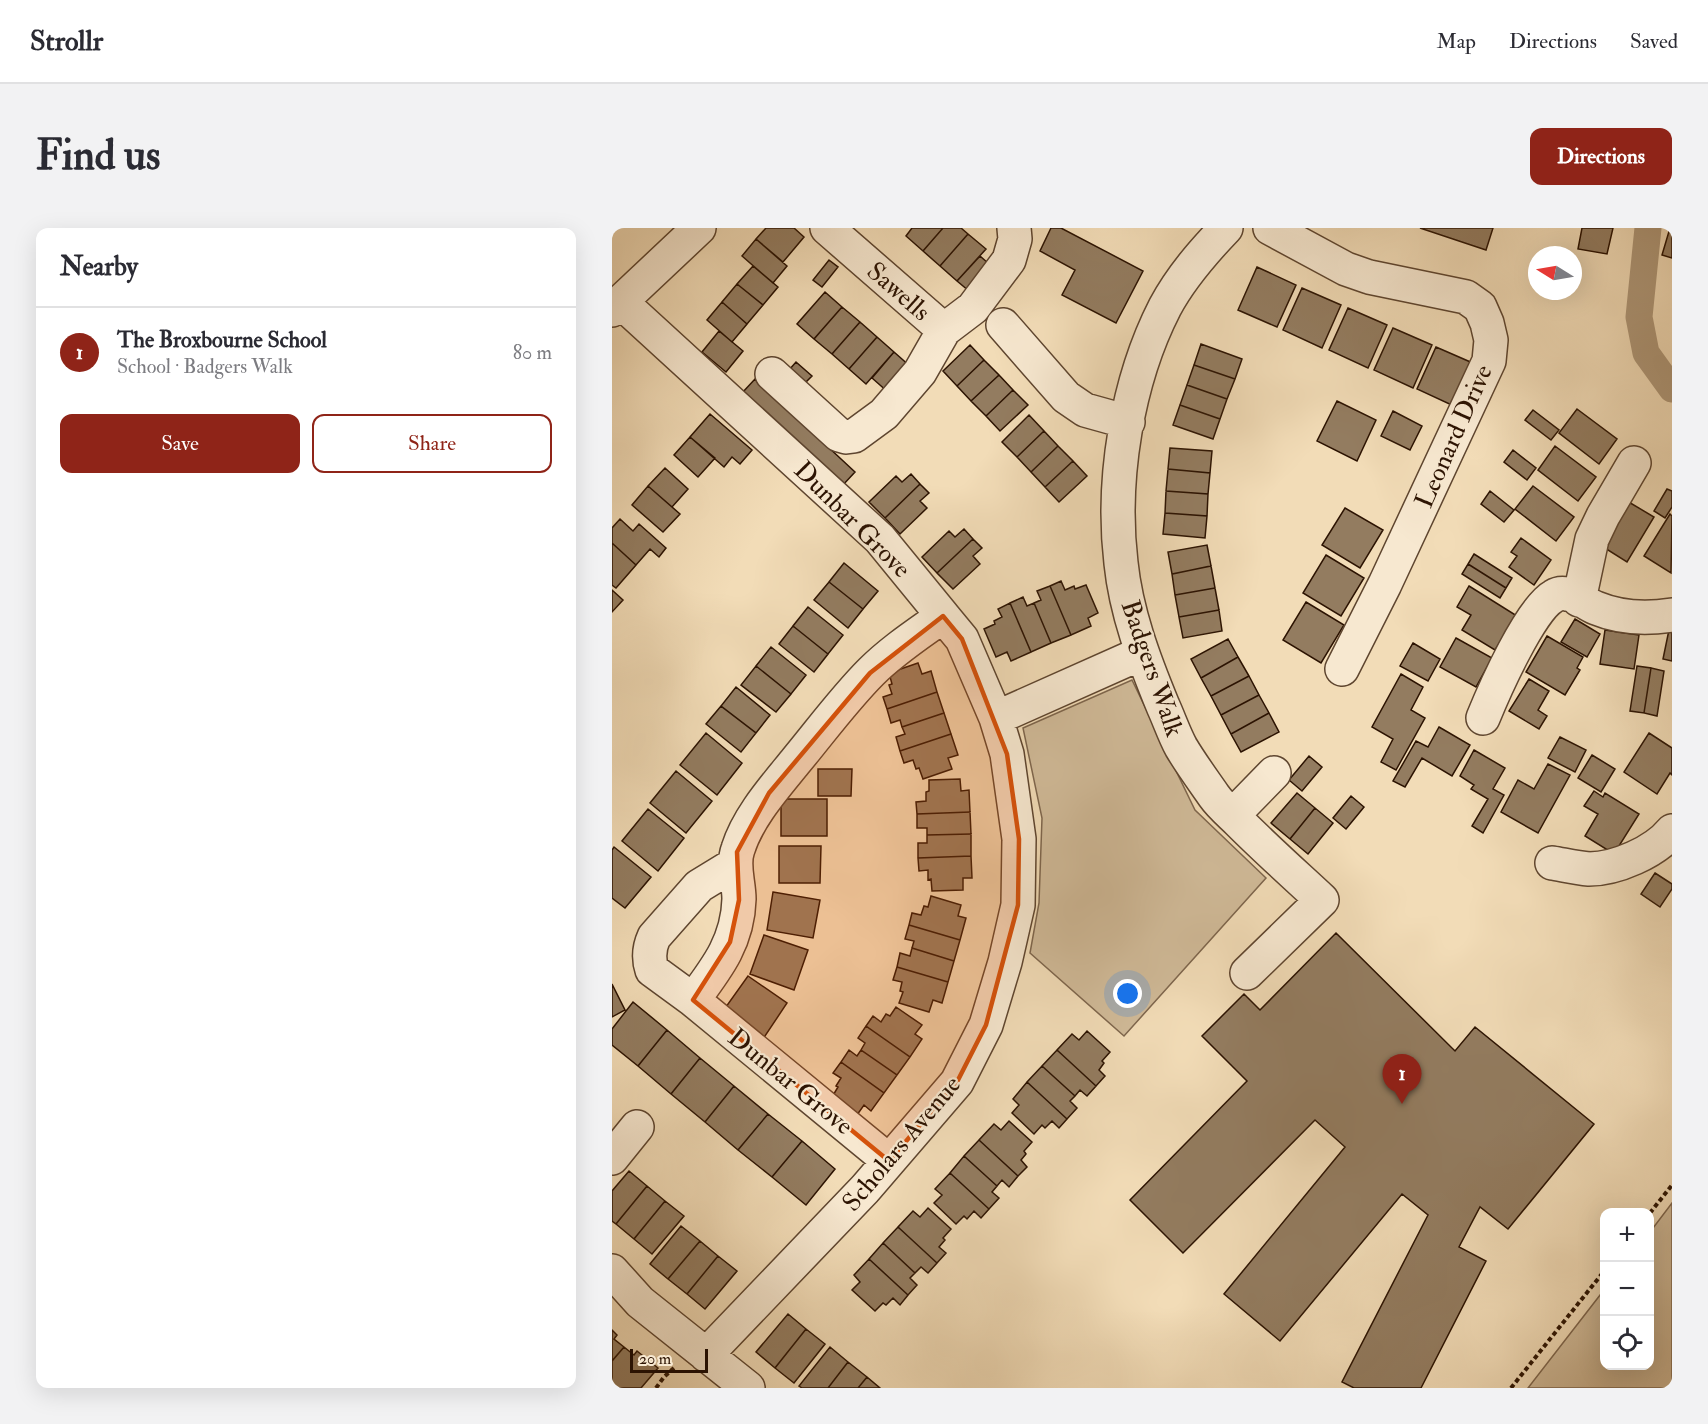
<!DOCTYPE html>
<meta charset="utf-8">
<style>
body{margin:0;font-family:"IM FELL Double Pica",serif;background:#f2f2f3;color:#2b2b33}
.controls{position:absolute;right:18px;bottom:18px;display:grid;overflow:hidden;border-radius:12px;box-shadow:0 6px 24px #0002}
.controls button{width:54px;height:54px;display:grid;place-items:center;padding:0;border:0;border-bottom:2px solid #e1e1e2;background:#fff;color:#2b2b33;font:30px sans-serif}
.compass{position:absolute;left:916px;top:18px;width:54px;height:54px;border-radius:50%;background:#fff;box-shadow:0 6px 24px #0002;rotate:281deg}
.scale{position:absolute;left:18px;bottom:15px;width:78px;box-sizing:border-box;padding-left:6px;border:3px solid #2c1302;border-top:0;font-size:16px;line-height:21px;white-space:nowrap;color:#2c1302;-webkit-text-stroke:4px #f7e8d0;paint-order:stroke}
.you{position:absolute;left:516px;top:766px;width:21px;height:21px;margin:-15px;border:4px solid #fff;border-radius:50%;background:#1a73e8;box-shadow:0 0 0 9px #1a73e833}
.badge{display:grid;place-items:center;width:39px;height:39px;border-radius:50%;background:#8f2418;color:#fff;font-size:20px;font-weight:700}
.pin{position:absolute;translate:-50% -50px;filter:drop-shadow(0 2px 3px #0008)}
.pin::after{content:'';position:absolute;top:32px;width:21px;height:18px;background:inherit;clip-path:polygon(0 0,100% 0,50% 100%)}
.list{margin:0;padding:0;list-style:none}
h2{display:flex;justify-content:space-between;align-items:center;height:78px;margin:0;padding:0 24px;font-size:26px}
h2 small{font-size:20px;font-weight:400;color:#7c7c81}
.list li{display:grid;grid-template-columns:39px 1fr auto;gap:18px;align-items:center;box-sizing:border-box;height:90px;padding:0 24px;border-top:2px solid #e1e1e2}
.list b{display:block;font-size:22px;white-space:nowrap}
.list p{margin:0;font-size:20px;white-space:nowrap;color:#7c7c81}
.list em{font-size:20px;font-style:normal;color:#7c7c81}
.actions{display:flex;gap:12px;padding:18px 24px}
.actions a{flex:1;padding:14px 0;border:2px solid #8f2418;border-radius:12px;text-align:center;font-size:21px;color:#8f2418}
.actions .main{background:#8f2418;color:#fff}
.icon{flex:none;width:33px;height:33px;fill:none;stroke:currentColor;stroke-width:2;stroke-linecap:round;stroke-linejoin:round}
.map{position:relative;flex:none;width:1060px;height:1160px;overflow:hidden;border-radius:12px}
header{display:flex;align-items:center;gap:36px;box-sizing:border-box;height:84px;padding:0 30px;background:#fff;border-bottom:2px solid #e1e1e2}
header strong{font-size:28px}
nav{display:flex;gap:33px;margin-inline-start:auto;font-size:21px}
.intro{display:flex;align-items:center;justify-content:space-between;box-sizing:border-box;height:144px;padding:0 36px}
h1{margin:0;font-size:42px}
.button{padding:15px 27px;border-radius:12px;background:#8f2418;color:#fff;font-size:21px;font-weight:700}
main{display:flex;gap:36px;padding:0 36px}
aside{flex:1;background:#fff;border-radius:12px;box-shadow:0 6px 24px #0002}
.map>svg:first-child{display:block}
</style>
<header>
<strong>Strollr</strong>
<nav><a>Map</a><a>Directions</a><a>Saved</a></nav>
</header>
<div class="intro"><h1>Find us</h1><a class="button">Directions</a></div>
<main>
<aside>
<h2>Nearby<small></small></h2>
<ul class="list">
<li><span class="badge">1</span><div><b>The Broxbourne School</b><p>School · Badgers Walk</p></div><em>80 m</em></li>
</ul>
<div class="actions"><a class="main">Save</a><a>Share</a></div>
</aside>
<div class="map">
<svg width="1060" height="1160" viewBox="0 0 1060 1160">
<rect width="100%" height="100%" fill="#f2dcb7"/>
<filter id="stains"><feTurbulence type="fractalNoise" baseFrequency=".00333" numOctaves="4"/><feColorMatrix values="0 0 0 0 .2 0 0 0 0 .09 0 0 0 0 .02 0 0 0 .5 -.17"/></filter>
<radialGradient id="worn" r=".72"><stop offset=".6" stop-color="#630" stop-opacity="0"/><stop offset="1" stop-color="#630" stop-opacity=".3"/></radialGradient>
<path fill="#d0ba98" stroke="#7e664d" stroke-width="1.5" d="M520,452L583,582L654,650L512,808L418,725L427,675L430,590L411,500Z
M1060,975V1160H916L992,1062L993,1138H1038V1004Z"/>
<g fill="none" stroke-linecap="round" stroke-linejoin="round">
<path stroke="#af9879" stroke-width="27" d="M1036,0L1027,89L1034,125L1060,161"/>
</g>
<path fill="#937c60" stroke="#2c1302" stroke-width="1.5" d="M154,0H182L192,9L171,34L144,11Z
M300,0H331L311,23L294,8Z
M331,0H349L356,6L328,38L311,23Z
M439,0H449L531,43L504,95L450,67L463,42L428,23Z
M808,0H881L874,22Z
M970,0H1001L995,26L966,21Z
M1058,0H1060V30L1050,27Z
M356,6L374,21L345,53L328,38Z
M144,11L175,38L161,55L130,28Z
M368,28L385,43L363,68L345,53Z
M217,32L226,39L210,59L201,52Z
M141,38L166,59L151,77L125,56Z
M645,39L684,57L665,99L626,82Z
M125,56L151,77L135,96L110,74Z
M690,60L729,77L710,120L671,102Z
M213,64L230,79L202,111L185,96Z
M110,74L135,96L120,114L95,92Z
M230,79L248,94L220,126L202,111Z
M736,80L775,97L756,140L717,122Z
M248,94L265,109L237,141L220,126Z
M781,100L820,117L801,160L762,142Z
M107,103L131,123L114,144L90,124Z
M265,109L282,124L254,156L237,141Z
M589,116L630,131L623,151L582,137Z
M358,117L372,132L345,158L331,143Z
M824,119L863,136L844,179L805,161Z
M282,124L299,139L277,165L260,150Z
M372,132L387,147L359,173L345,158Z
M184,134L200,148L192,156L177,142Z
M582,137L623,151L615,171L575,157Z
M387,147L401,162L374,188L359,173Z
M143,151L243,244L230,258L130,165Z
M575,157L615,171L608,191L568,177Z
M401,162L416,177L388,203L374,188Z
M725,173L764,192L745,233L705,213Z
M568,177L608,191L601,211L561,197Z
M965,181L1005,211L987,236L947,205Z
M921,182L947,202L939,212L913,192Z
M781,183L810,198L798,222L769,208Z
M98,186L140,222L128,236L120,229L112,239L78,209Z
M417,187L432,203L405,229L390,214Z
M432,203L446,218L419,244L405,229Z
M78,209L103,230L86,249L62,227Z
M446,218L461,233L433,259L419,244Z
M943,218L984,249L966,273L926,242Z
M558,220L600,223L598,245L556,241Z
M901,222L924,240L915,252L892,234Z
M461,233L475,248L447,274L433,259Z
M53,240L76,261L60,279L36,258Z
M556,241L598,245L596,266L554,263Z
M299,246L308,256L273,290L257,274L284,248L290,254Z
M308,256L317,265L308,273L315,280L288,306L273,290Z
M36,258L68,286L51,304L20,277Z
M921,258L962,289L944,313L903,281Z
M1055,261L1060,263V279L1053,290L1042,283Z
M554,263L596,266L595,288L553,285Z
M878,263L902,282L892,294L869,276Z
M1015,273L1042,289L1015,334L988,317Z
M733,280L771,302L748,340L710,317Z
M553,285L595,288L593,310L551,306Z
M1058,286L1060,288L1059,345L1032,328Z
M8,291L21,303L27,296L54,320L47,329L38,321L24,337L0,315V300Z
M352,301L361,311L325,345L310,329L337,303L343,309Z
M909,310L939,332L922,357L897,339L905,328L899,324Z
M361,311L370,320L361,328L368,336L341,361L325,345Z
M0,315L24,337L4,360L0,357Z
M595,317L599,338L560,346L556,324Z
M862,326L900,350L894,360L856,336Z
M714,327L752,350L729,388L691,365Z
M232,335L266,363L251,381L217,354Z
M856,336L894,360L888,370L850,346Z
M599,338L603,360L563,367L560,346Z
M449,353L453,362L462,358L463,361L474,357L486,385L476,390L479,398L459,407L438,358Z
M217,354L251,381L236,400L202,372Z
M438,358L459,407L439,415L422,375L429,372L425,363Z
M857,358L905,388L883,422L850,402L859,387L845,379Z
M603,360L607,382L567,389L563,367Z
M0,362L11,372L0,384Z
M411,369L415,378L422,375L439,415L419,424L398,375Z
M694,374L732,397L709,435L671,412Z
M398,375L419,424L399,433L395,424L384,429L372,401L383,396L382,393L390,389L386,381Z
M196,379L231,407L216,426L181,398Z
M607,382L610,403L571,410L567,389Z
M963,391L988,406L975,429L949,414Z
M1058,397H1060V433L1051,431Z
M181,398L216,426L202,444L167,416Z
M993,402L1027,407L1022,441L988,436Z
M935,408L971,429L965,440L968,442L953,467L914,444Z
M844,410L880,430L864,459L828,439Z
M616,411L626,429L589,450L579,431Z
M801,415L828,431L816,453L788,438Z
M159,419L194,447L179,466L144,438Z
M626,429L637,448L599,468L589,450Z
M306,435L310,446L319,443L325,464L275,481L271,469L280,466L277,457L280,456L277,445Z
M144,438L179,466L164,484L129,457Z
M1025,438L1039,440L1032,485L1018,483Z
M1039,440L1052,443L1045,488L1032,485Z
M789,446L811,459L799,482L813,490L784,542L769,534L781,511L760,499Z
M637,448L647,467L609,487L599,468Z
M917,451L937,463L926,482L935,488L927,501L897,483Z
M124,459L158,487L144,505L109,478Z
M325,464L332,485L290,499L288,492L279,495L275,481Z
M647,467L657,485L619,506L609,487Z
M109,478L144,505L129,524L94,496Z
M332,485L339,506L288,523L284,509L293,506L290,499Z
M657,485L667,504L629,524L619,506Z
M827,499L858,517L840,548L810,530L793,559L781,553L804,513L816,519Z
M94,505L130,535L105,567L68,537Z
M1037,505L1060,520V547L1058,545L1045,566L1012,544Z
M339,506L346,527L336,530L340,541L311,551L307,540L304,541L301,532L292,535L288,523Z
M948,509L974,522L963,544L936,530Z
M862,522L893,540L881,561L892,567L871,605L860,598L876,571L859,561L862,557L848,548Z
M980,527L1003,541L989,564L966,550Z
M697,528L710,539L690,563L677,552Z
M936,536L958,547L926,605L889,584L906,552L922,561Z
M206,541H240L239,568H206Z
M64,543L100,573L74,605L38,575Z
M348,551L349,563L357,562L358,584L305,586L304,574L314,573V564L317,563V552Z
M982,563L991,569L993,565L1027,586L1002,626L973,608L986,586L972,578Z
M685,565L703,580L678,611L659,595Z
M739,568L752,579L734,601L721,590Z
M169,571H215V608H169Z
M703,580L721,595L696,626L678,611Z
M36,581L72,610L46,643L10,613Z
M358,584L359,606L315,607V600H305V586Z
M359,606V628L306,630V615H315V607Z
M167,618H209L208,655H167Z
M2,619L39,649L13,680L0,670V622Z
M359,628L360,650H351V662L320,663L319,651L316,652V642L307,643L306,630Z
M1043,645L1060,656V661L1048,679L1029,666Z
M161,664L208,672L201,710L155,702Z
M319,668L349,677L346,688L354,690L348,712L297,697L300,685L309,687L312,678L316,679Z
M297,697L348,712L342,733L300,720L302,713L293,711Z
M724,705L843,823L863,799L982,896L896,1001L868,979L847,1019L874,1033L809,1160H742L730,1154L816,987L790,966L668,1113L612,1066L733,919L703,892L571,1025L518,972L635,853L590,808L632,766L648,782Z
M152,707L196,722L182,762L138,746Z
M300,720L342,733L336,754L285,739L288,725L298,728Z
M285,739L336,754L330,775L321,772L317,784L287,775L291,764L288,763L290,754L281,752Z
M136,748L175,775L151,811L111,783Z
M0,756L13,782L0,789Z
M21,774L55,802L26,838L0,817V801Z
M284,779L310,797L303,806L310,811L298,829L254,798L261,788L269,794L274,786L278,788Z
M254,798L298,829L285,847L249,822L253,815L246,810Z
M55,802L88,830L59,866L26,838Z
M475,803L498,824L490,833L492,835L487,842L493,848L484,858L445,822L460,806L467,812Z
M237,822L245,828L249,822L285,847L272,865L229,834Z
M445,822L484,858L475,868L468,862L463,868L430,838Z
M88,830L122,858L93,894L59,866Z
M229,834L272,865L259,883L252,877L245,887L220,869L226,859L224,858L229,850L221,845Z
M430,838L463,868L458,873L465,880L455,891L415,854Z
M415,854L455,891L447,900L440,893L433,900L430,897L422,906L400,885L407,877L401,871Z
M122,858L156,886L126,922L93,894Z
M156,886L190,913L160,949L126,922Z
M397,893L420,914L412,923L414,926L409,932L415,939L406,948L367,912L382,896L389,902Z
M367,912L406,948L397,959L390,952L385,958L352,928Z
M190,913L223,941L194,977L160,949Z
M352,928L385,958L380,964L387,970L377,981L338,945Z
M17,943L35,958L4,996L0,993V963Z
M338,945L377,981L369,990L362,983L355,991L352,988L344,996L322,975L330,967L323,961Z
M35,958L53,973L22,1011L4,996Z
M53,973L72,988L40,1026L22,1011Z
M316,980L339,1001L331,1010L333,1012L327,1019L334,1025L325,1035L286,999L301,983L308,989Z
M69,998L88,1013L56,1051L38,1036Z
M286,999L325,1035L316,1045L309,1039L303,1045L271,1015Z
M88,1013L106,1028L75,1066L56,1051Z
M271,1015L303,1045L298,1050L305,1057L296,1067L257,1031Z
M106,1028L125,1043L93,1081L75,1066Z
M257,1031L296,1067L288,1077L281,1070L274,1077L271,1075L263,1083L240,1062L248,1054L242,1047Z
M176,1086L194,1101L163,1140L144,1124Z
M194,1101L213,1116L182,1155L163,1140Z
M0,1102L5,1107L2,1111L12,1119L0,1133Z
M12,1119L22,1127L25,1123L46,1140L29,1160H2L0,1158V1133Z
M218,1119L236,1134L216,1160H190L187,1158Z
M236,1134L255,1149L246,1160H216Z
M255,1149L268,1160H246Z"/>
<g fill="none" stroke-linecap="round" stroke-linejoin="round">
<g stroke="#5e452f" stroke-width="36">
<path id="minor" d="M215,0L332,102
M614,0C591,24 569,49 553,79C515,153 499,252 509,335C514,384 532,432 551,478C557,491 562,506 569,519C579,536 591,552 602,568C609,578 619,586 627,594C654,621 682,646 710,672L635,745
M658,0L734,41L757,49L854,69L868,79L875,95L879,112L877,133L773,356L730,441
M9,74L268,311L331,388C306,406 281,422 259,444C232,471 208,504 183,534C162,560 136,589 126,621C120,637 127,654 127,671C126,713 105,740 81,772L277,933
M0,82L87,0
M391,97L454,169L473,182L516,194
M160,146L227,207L234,209L242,208L272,186L308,144L332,102L361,80L397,32L403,11L402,0
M967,372L980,311L991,288L1022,235
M384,490L530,425
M871,490C882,463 918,381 942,368C945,366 950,365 955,366C965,367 974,376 984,380C1008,390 1034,391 1060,387
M621,587L662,545
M940,635C952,637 965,640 977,641C1004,641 1043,624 1060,603
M81,772L40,742C36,730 37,720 42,709L87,658L123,636
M0,930L25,899
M0,1043L28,1074L136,1160
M94,1127L253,961L345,854L374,797L393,734L406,677L407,611L395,526L384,490L350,411L331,388"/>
</g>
<path stroke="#2c1302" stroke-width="4" stroke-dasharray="4.5 3" stroke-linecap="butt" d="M1038,985L1060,957
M44,1160L52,1149L63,1139
M899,1160L993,1042"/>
<use href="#minor" stroke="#f7e8d0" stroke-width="33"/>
</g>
<path fill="#d5520b" fill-opacity="0.2" stroke="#d5520b" stroke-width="4.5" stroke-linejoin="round" d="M331,388L350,411L395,526L407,611L406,677L374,797L345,854L277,933L81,772L118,714L127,672L125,624L157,565L258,445Z"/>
<g text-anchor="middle" stroke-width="4.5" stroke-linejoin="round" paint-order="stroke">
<g font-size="26" fill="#2c1302" stroke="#f7e8d0">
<text transform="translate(287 63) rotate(41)" y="9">Sawells</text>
<text transform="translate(841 208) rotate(-66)" y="9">Leonard Drive</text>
<text transform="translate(241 291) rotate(45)" y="9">Dunbar Grove</text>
<text transform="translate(541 440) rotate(71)" y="9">Badgers Walk</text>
<text transform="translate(179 853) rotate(39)" y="9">Dunbar Grove</text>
<text transform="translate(289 915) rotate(-50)" y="9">Scholars Avenue</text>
</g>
</g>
<rect width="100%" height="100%" filter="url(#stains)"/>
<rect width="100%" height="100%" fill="url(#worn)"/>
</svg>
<div class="controls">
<button>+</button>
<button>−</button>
<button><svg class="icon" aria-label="locate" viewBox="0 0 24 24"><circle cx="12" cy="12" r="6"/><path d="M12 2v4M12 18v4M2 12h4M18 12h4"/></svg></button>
</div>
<svg class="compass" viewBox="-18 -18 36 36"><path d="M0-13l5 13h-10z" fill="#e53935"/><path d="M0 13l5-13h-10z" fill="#7c7c81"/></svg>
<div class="scale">20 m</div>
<div class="you"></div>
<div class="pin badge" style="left:790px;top:876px">1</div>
</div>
</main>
